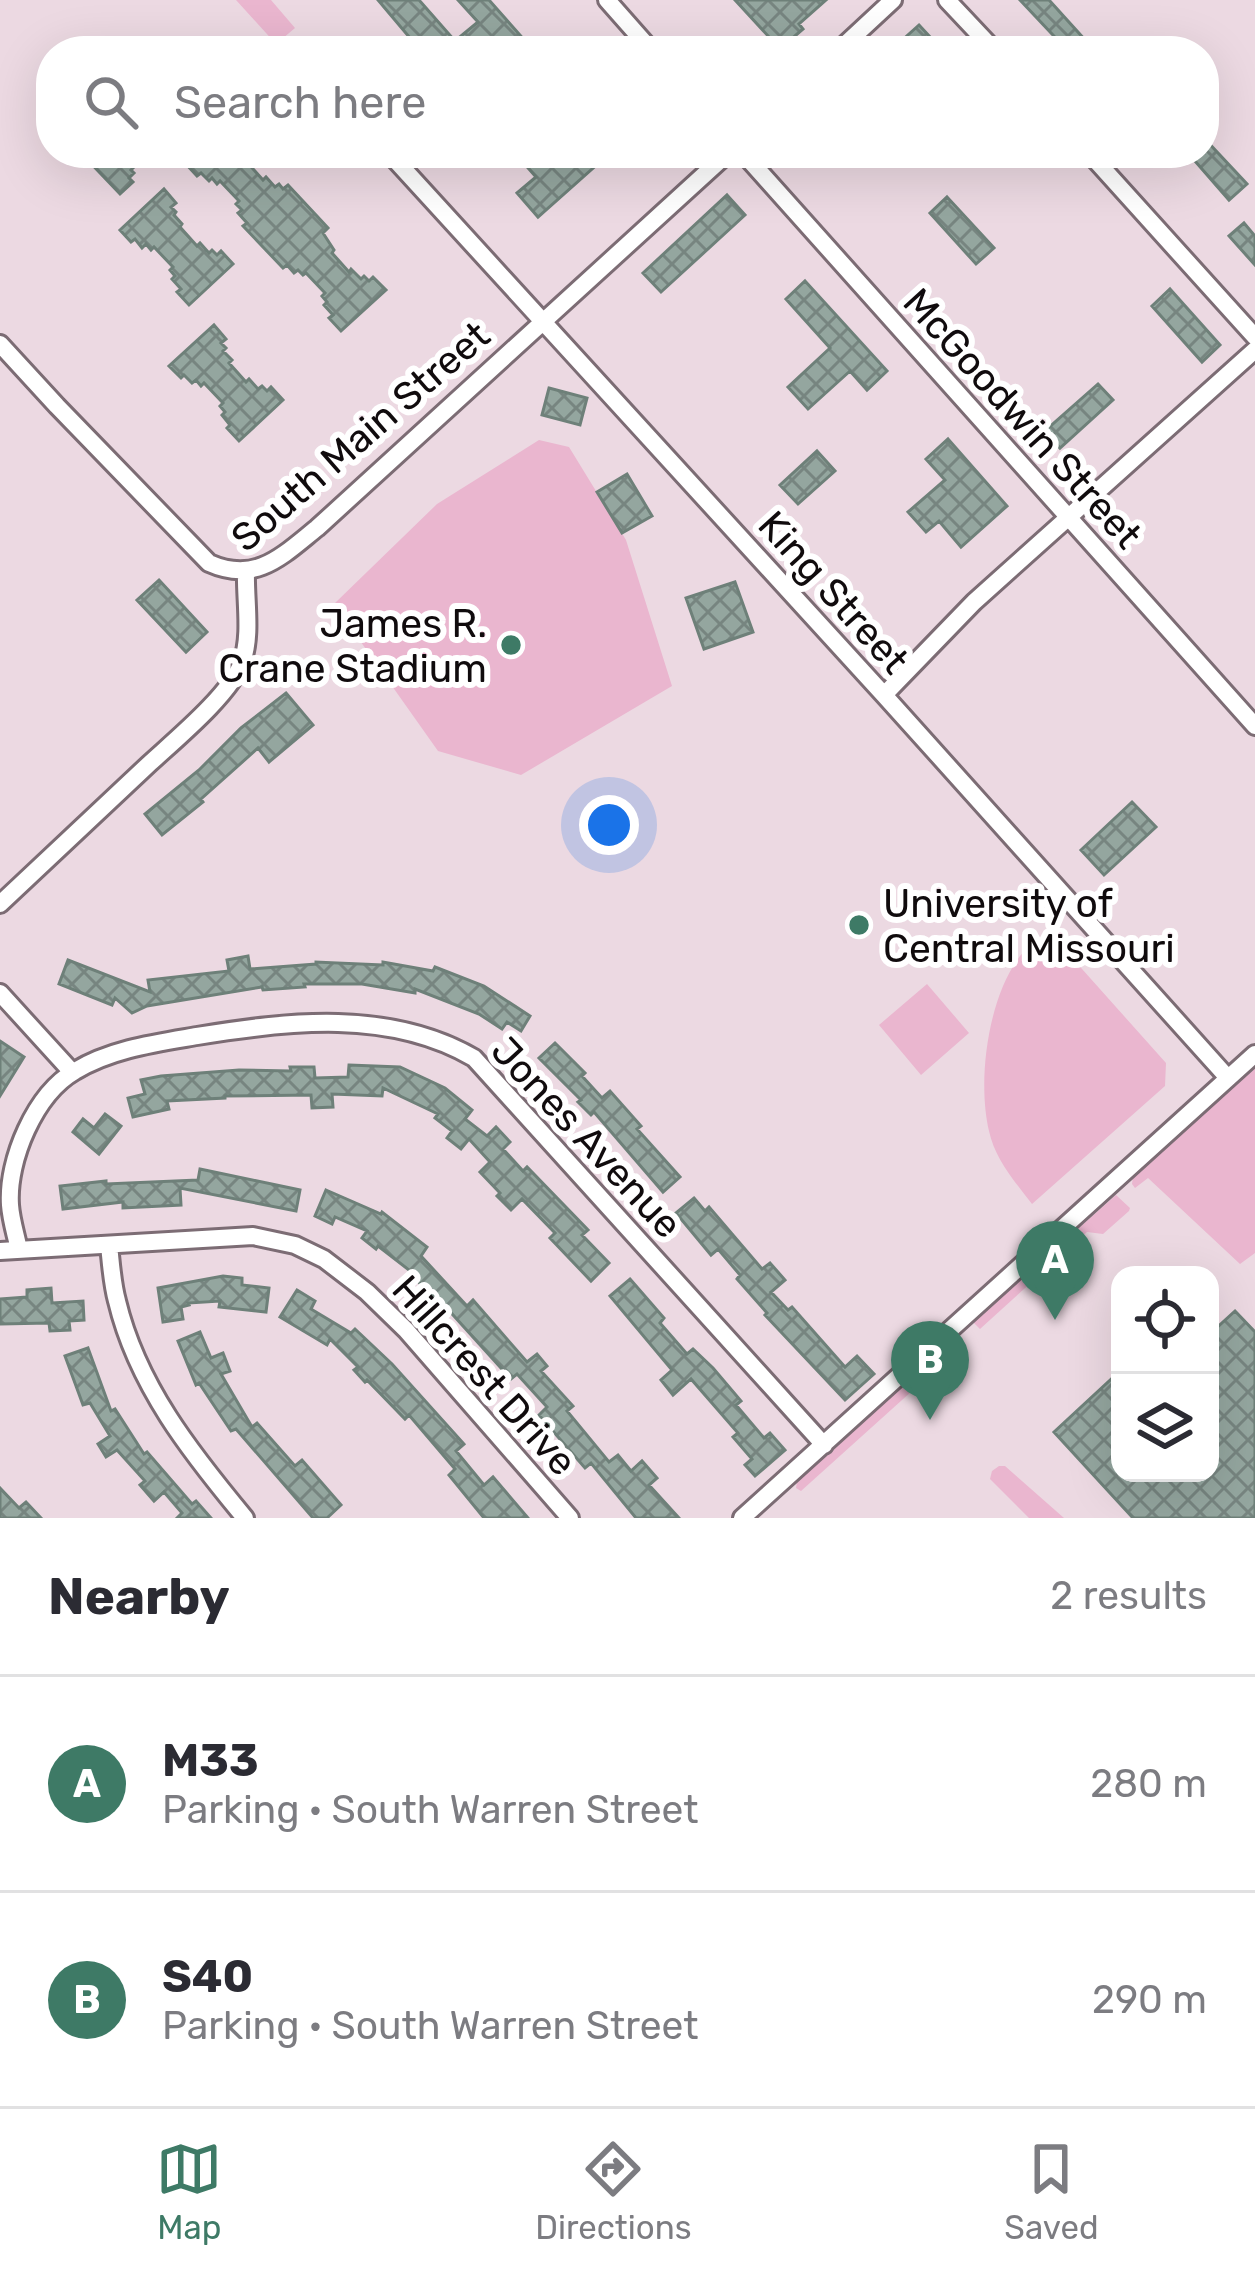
<!DOCTYPE html>
<meta charset="utf-8">
<style>
body{margin:0;font-family:Rubik,sans-serif;background:#f2f2f3;color:#2b2b33}
.controls{position:absolute;right:36px;bottom:36px;display:grid;overflow:hidden;border-radius:24px;box-shadow:0 12px 48px #0002}
.controls button{width:108px;height:108px;display:grid;place-items:center;padding:0;border:0;border-bottom:3px solid #e1e1e2;background:#fff;color:#2b2b33;font:60px sans-serif}
.you{position:absolute;left:609px;top:825px;width:42px;height:42px;margin:-30px;border:9px solid #fff;border-radius:50%;background:#1a73e8;box-shadow:0 0 0 18px #1a73e833}
.badge{display:grid;place-items:center;width:78px;height:78px;border-radius:50%;background:#3e7a66;color:#fff;font-size:39px;font-weight:700}
.pin{position:absolute;translate:-50% -99px;filter:drop-shadow(0 3px 6px #0008)}
.pin::after{content:'';position:absolute;top:63px;width:42px;height:36px;background:inherit;clip-path:polygon(0 0,100% 0,50% 100%)}
.list{margin:0;padding:0;list-style:none}
h2{display:flex;justify-content:space-between;align-items:center;height:156px;margin:0;padding:0 48px;font-size:51px}
h2 small{font-size:39px;font-weight:400;color:#7c7c81}
.list li{display:grid;grid-template-columns:78px 1fr auto;gap:36px;align-items:center;box-sizing:border-box;height:216px;padding:0 48px;border-top:3px solid #e1e1e2}
.list b{display:block;font-size:45px;white-space:nowrap}
.list p{margin:0;font-size:39px;white-space:nowrap;color:#7c7c81}
.list em{font-size:39px;font-style:normal;color:#7c7c81}
.icon{flex:none;width:66px;height:66px;fill:none;stroke:currentColor;stroke-width:2;stroke-linecap:round;stroke-linejoin:round}
.map{position:relative;flex:none;width:1255px;height:1518px;overflow:hidden}
.search{position:absolute;background:#fff;box-shadow:0 12px 48px #0002;left:36px;right:36px;top:36px;height:132px;display:flex;align-items:center;gap:30px;box-sizing:border-box;padding:0 42px;border-radius:48px;color:#7c7c81;font-size:45px}
.sheet{height:588px;background:#fff}
nav{display:flex;justify-content:space-around;align-items:center;box-sizing:border-box;height:168px;border-top:3px solid #e1e1e2;background:#fff;font-size:33px;color:#7c7c81}
nav a{display:grid;justify-items:center;gap:6px}
nav .on{color:#3e7a66}
.map>svg:first-child{display:block}
</style>
<div class="map">
<svg width="1255" height="1518" viewBox="0 0 1255 1518">
<defs>
<pattern id="building-cross-hatch" width="8" height="8" patternUnits="userSpaceOnUse" patternTransform="scale(3)"><rect width="8" height="8" fill="#94a69f"/><path d="M0 0l8 8M0 8l8-8" fill="none" stroke="#778580"/></pattern>
</defs>
<rect width="100%" height="100%" fill="#ecd9e2"/>
<path fill="#eab6cf" d="M236,0H271L295,28L276,44Z
M539,440L569,447L626,540L672,686L521,775L438,751L334,604L437,504Z
M1049,932L1166,1063L1165,1086L1032,1204C1015,1182 995,1159 989,1131C977,1080 988,998 1020,956C1027,947 1040,939 1049,932Z
M927,984L969,1033L921,1075L879,1025Z
M1255,1068V1253L1240,1264L1148,1178L1135,1188L1132,1184L1133,1177Z
M1116,1195L1130,1208L1129,1211L1103,1234L1087,1232L980,1329L973,1322Z
M914,1375H921L922,1382L801,1491L796,1488L797,1482Z
M999,1466H1005L1064,1518H1029L990,1479L992,1471Z"/>
<path fill="url(#building-cross-hatch)" stroke="#6e8079" stroke-width="3" d="M378,0H419L455,41L478,22L458,0H489L534,51H421Z
M735,0H826L799,24L803,29L780,49Z
M1020,0H1049L1086,41L1075,51H1068Z
M919,25L943,51H907L899,43Z
M1204,138L1247,184L1229,200L1188,153H1204Z
M81,153H134L141,160L131,170L134,173L129,178L133,182L120,194Z
M198,153H255L246,161L263,180L266,177L275,187L279,184L283,189L288,185L316,215L328,228L323,233L334,250L332,253L349,272L351,269L361,279L364,276L369,281L373,277L386,290L341,331L329,318L333,315L324,305L327,302L322,296L325,293L306,273L303,275L298,270L294,273L287,265L283,268L243,226L247,223L238,213L242,210L236,204L239,201L220,181L217,184L212,178L209,181L201,173L197,176L186,164Z
M515,153H610L538,217L517,193L536,177Z
M164,189L176,203L171,207L176,212L174,215L182,224L180,227L197,246L200,243L209,253L212,250L217,255L221,251L233,264L189,305L177,292L181,289L172,279L175,276L170,270L173,267L154,247L151,250L146,244L142,248L135,239L131,242L120,230Z
M727,195L745,215L661,292L643,273Z
M947,197L994,248L976,264L930,213Z
M1244,223L1255,236V265L1229,236Z
M805,281L887,371L867,390L850,371L808,409L788,387L830,348L786,299Z
M1170,289L1220,345L1202,362L1152,306Z
M214,325L226,339L221,343L226,348L223,351L232,360L229,363L246,382L249,379L258,389L262,386L267,391L271,387L283,400L239,441L227,428L230,425L222,415L225,412L220,406L223,403L204,383L201,386L196,380L192,383L184,375L181,378L169,366Z
M1098,384L1113,400L1060,448L1045,431Z
M549,388L587,398L580,425L542,415Z
M948,439L1007,506L961,547L939,521L926,532L908,512L945,480L926,459Z
M817,451L835,471L798,504L780,485Z
M627,474L652,516L622,533L597,492Z
M159,580L207,632L186,652L137,600Z
M735,582L753,632L704,649L686,598Z
M286,693L313,725L269,762L258,748L201,799L203,802L162,835L145,814L199,770L241,728Z
M1132,802L1156,827L1104,875L1081,850Z
M248,956L250,969L316,964V962L383,965V962L433,971L435,967L484,986L530,1016L521,1031L507,1022L502,1029L479,1014L415,989V993L362,984H304L305,987L263,990L262,987L147,1006L132,1013L115,998L112,1005L59,984L68,960L150,992L148,980L229,971L227,960Z
M0,1041L24,1057L0,1096Z
M555,1043L585,1073L582,1076L602,1098L610,1091L641,1126L637,1129L680,1177L663,1192L594,1112L591,1115L578,1102L581,1100L539,1058Z
M349,1065L400,1067L445,1088L472,1110L465,1119L487,1136L496,1127L510,1142L503,1149L523,1171L527,1167L588,1230L582,1235L609,1263L591,1281L550,1238L555,1233L522,1199L511,1210L497,1196L500,1193L480,1172L490,1162L469,1139L461,1149L447,1138L452,1131L435,1118L438,1114L383,1088L382,1096L332,1094L333,1107L312,1108L311,1095L225,1096V1098L167,1101L169,1109L133,1117L128,1098L145,1094L141,1080L161,1076L239,1070L291,1071L290,1067H314L315,1078L348,1077Z
M105,1114L121,1126L99,1154L73,1132L83,1119L94,1128Z
M200,1169L300,1190L296,1211L180,1188L181,1205L123,1208V1202L63,1209L60,1186L106,1181V1184L198,1180Z
M326,1190L381,1214L382,1212L427,1247L421,1256L467,1306L473,1300L527,1362L537,1354L547,1366L541,1371L573,1406L567,1411L609,1462L618,1455L631,1471L642,1461L657,1478L649,1485L679,1518H636L591,1463L585,1468L539,1415L547,1407L517,1374L511,1379L444,1305L441,1308L416,1279L418,1277L378,1246L376,1249L362,1238L367,1231L335,1217L332,1224L315,1216Z
M694,1198L705,1211L709,1207L762,1269L770,1263L785,1280L771,1292L788,1310L792,1307L845,1367L857,1356L874,1374L845,1400L765,1315L767,1313L737,1279L740,1275L718,1249L711,1255L676,1213Z
M223,1276L242,1278V1285L269,1288L266,1312L219,1307L220,1301L188,1303L189,1305L181,1307L183,1319L163,1322L158,1288Z
M630,1279L664,1318L660,1323L687,1354L693,1349L713,1368L741,1401L736,1405L764,1438L770,1433L785,1450L755,1476L745,1465L752,1459L733,1437L738,1433L691,1379L673,1395L661,1380L672,1370L610,1296Z
M51,1288L52,1303L83,1301L84,1320L69,1321L70,1330L50,1331L49,1323L0,1324V1299L27,1297V1290Z
M297,1290L315,1301L311,1309L351,1333L355,1329L392,1364L464,1444L456,1451L484,1485L493,1477L528,1518H484L449,1475L455,1469L409,1415L405,1419L367,1380L365,1382L354,1370L358,1367L330,1339L327,1345L280,1317Z
M1235,1311L1255,1332V1518H1133L1054,1432L1120,1371V1473H1210V1334Z
M200,1332L211,1358L223,1353L230,1371L221,1374L252,1427L257,1423L295,1466L302,1460L341,1505L327,1518H313L236,1429L231,1431L199,1383L196,1385L178,1341Z
M88,1348L111,1411L115,1409L144,1454L147,1452L192,1504L196,1501L211,1518H177L182,1513L164,1492L154,1501L140,1485L145,1481L117,1450L106,1457L98,1444L110,1436L90,1403L83,1405L65,1356Z
M0,1488L19,1508L26,1502L41,1518H0Z"/>
<g fill="none" stroke-linecap="round" stroke-linejoin="round">
<g stroke="#7c6c74" stroke-width="22">
<path id="minor" d="M607,0L652,51
M947,0L995,51
M294,48L296,51
M838,51L893,0
M389,153L884,695L1228,1078
M743,153L1255,726
M1089,153L1255,337
M0,344L57,406L209,563C256,584 282,556 317,528L728,153
M884,695L974,602L1255,350
M0,904C50,857 99,811 149,764C175,740 231,694 242,662C252,635 245,600 246,571
M0,993L72,1072
M109,1245C111,1263 112,1283 117,1301C137,1385 191,1453 245,1518
M19,1250C16,1235 11,1220 10,1205C7,1160 35,1094 75,1071C111,1049 156,1043 197,1036C288,1021 390,1009 474,1058L824,1445
M0,1251L253,1236L295,1245L324,1259L367,1292L406,1330L570,1518
M742,1518L1255,1054"/>
</g>
<use href="#minor" stroke="#fff" stroke-width="16"/>
</g>
<g fill="#3e7a66" stroke="#fff" stroke-width="4.5">
<circle cx="511" cy="645" r="12"/>
<circle cx="859" cy="925" r="12"/>
</g>
<g text-anchor="middle" stroke-width="12" stroke-linejoin="round" paint-order="stroke">
<g font-size="39" fill="#100b0d" stroke="#fff">
<text transform="translate(1023 418) rotate(48)" y="14">McGoodwin Street</text>
<text transform="translate(360 436) rotate(-41)" y="14">South Main Street</text>
<text transform="translate(834 592) rotate(48)" y="14">King Street</text>
<text transform="translate(587 1137) rotate(47)" y="14">Jones Avenue</text>
<text transform="translate(485 1375) rotate(48)" y="14">Hillcrest Drive</text>
</g>
<g font-size="39" fill="#100b0d" stroke="#fff" text-anchor="end">
<text x="487" y="637">James R.<tspan x="487" dy="45">Crane Stadium</tspan></text>
<text x="883" y="917" text-anchor="start">University of<tspan x="883" dy="45">Central Missouri</tspan></text>
</g>
</g>
</svg>
<div class="controls">
<button><svg class="icon" aria-label="locate" viewBox="0 0 24 24"><circle cx="12" cy="12" r="6"/><path d="M12 2v4M12 18v4M2 12h4M18 12h4"/></svg></button>
<button><svg class="icon" aria-label="layers" viewBox="0 0 24 24"><path d="M12 4l9 5-9 5-9-5zM3 14l9 5 9-5"/></svg></button>
</div>
<div class="you"></div>
<div class="pin badge" style="left:1055px;top:1320px">A</div>
<div class="pin badge" style="left:930px;top:1420px">B</div>
<div class="search"><svg class="icon" aria-label="search" viewBox="0 0 24 24"><circle cx="10" cy="10" r="6"/><path d="M15 15l6 6"/></svg>Search here</div>
</div>
<section class="sheet">
<h2>Nearby<small>2 results</small></h2>
<ul class="list">
<li><span class="badge">A</span><div><b>M33</b><p>Parking · South Warren Street</p></div><em>280 m</em></li>
<li><span class="badge">B</span><div><b>S40</b><p>Parking · South Warren Street</p></div><em>290 m</em></li>
</ul>
</section>
<nav>
<a class="on"><svg class="icon" aria-label="map" viewBox="0 0 24 24"><path d="M3 6l6-2 6 2 6-2v14l-6 2-6-2-6 2zM9 4v14M15 6v14"/></svg>Map</a>
<a><svg class="icon" aria-label="directions" viewBox="0 0 24 24"><path d="M12 3l9 9-9 9-9-9zM9 14v-3h6M13 9l2 2-2 2"/></svg>Directions</a>
<a><svg class="icon" aria-label="saved" viewBox="0 0 24 24"><path d="M7 4h10v16l-5-4-5 4z"/></svg>Saved</a>
</nav>
